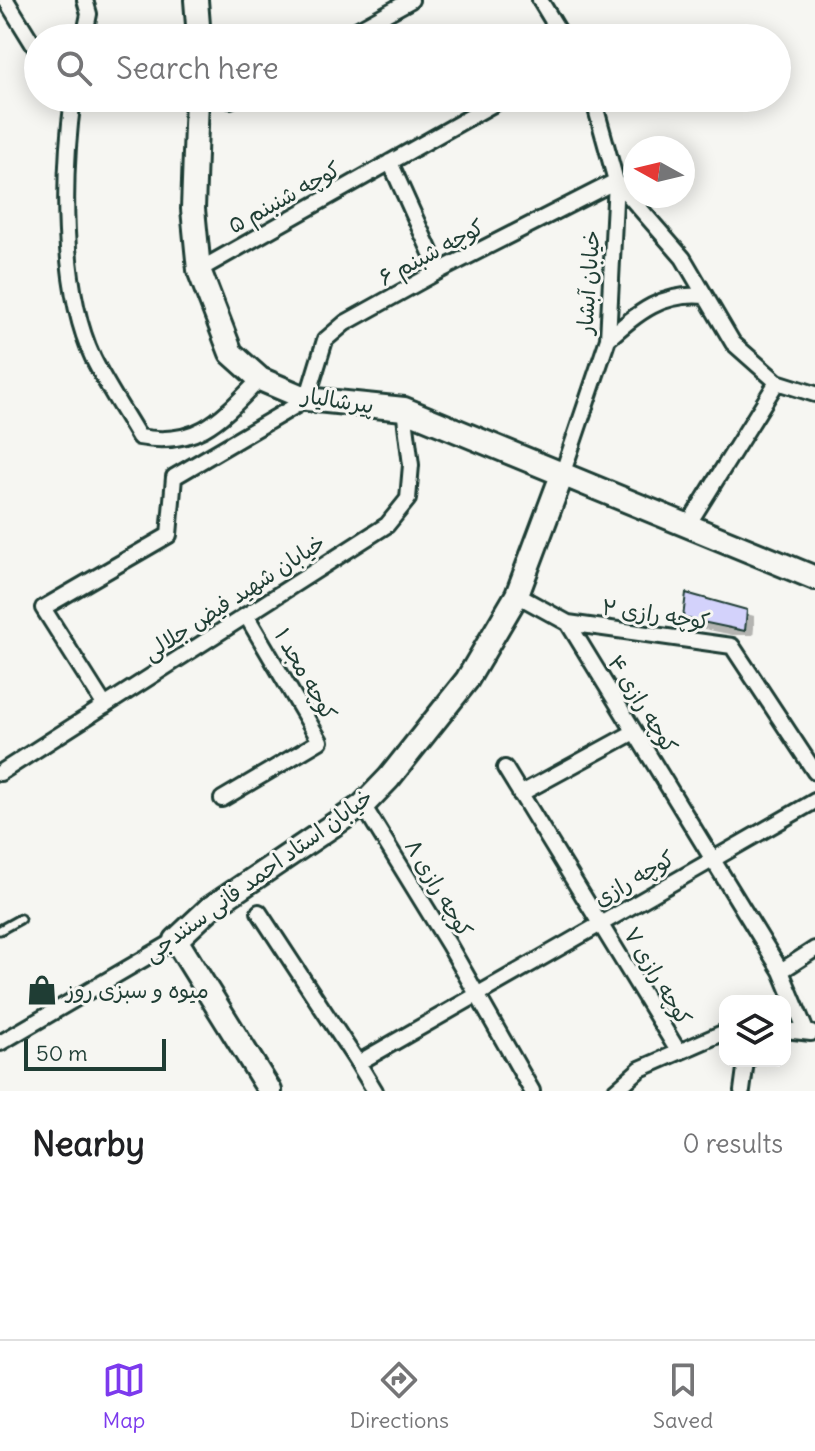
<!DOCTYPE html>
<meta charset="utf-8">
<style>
body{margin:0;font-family:Delius,"Playpen Sans Arabic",sans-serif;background:#f2f2f2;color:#202124}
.controls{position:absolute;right:24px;bottom:24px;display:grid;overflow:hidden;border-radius:16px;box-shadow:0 4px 20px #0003}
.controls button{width:72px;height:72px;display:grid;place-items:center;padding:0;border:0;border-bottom:2px solid #e0e0e0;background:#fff;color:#202124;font:40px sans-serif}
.compass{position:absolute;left:623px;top:136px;width:72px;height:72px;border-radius:50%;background:#fff;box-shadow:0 4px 20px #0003;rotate:278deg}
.scale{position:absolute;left:24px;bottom:20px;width:142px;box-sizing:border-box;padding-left:8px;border:4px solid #1f3d34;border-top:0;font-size:22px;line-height:28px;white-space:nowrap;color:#1f3d34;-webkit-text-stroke:6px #f6f6f2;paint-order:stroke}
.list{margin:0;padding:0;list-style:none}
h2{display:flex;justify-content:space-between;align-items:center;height:104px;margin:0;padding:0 32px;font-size:34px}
h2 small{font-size:26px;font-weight:400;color:#757577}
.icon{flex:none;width:44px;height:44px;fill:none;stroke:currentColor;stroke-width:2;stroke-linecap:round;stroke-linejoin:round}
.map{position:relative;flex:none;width:815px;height:1091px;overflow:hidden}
.search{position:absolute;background:#fff;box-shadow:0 4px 20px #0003;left:24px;right:24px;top:24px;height:88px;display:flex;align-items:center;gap:20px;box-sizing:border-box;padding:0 28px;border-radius:44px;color:#757577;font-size:30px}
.sheet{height:248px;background:#fff}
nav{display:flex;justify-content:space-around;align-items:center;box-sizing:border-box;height:112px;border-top:2px solid #e0e0e0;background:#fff;font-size:22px;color:#757577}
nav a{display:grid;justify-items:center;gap:4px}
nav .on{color:#7c3aed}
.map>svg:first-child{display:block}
</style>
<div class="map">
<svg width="815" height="1091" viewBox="0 0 815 1091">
<defs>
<filter id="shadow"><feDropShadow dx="7" dy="7" stdDeviation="0" flood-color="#0004"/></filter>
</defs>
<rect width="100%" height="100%" fill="#f6f6f2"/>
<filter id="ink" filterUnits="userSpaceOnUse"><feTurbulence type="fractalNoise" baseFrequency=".0125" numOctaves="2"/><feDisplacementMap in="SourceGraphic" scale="16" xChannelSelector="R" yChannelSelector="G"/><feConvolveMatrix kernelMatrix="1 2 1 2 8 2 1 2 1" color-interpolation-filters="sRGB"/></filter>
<g filter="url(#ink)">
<path fill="#d3d2fb" stroke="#1f3d34" stroke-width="2" filter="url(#shadow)" d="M686,593L747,610L745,631L683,618Z"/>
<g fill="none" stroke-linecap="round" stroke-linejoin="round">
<g stroke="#1f3d34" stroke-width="13">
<path id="lane" d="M0,930L20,919"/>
</g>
<g stroke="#1f3d34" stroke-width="20">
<path id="street" d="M6,0L38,52
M540,0L563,38
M84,38L89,14L85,0
M342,38L411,0
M73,98C63,173 60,288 93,358C106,385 124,411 139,437C198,448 222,418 260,379
M230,100L234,98
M390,162L439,271
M199,270L504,98
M608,339C639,312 662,292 705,296
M562,475L608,339L616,181L593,98
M686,528L777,382
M517,595L568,623L781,971L806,1031
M568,623L732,646L815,772
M105,706L43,608L169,535L174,477L307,399L325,340L345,323L439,271L616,181L683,258L733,343L777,382L815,394
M505,768L678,1051
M0,773L387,525L408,499L411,465L404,409
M520,794L634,732
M222,799L320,741L246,615
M363,805L449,945L532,1091
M259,912L358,1063L815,801
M781,971L815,949
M785,1030L811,1033
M0,1043L176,940
M358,1063L375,1091
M615,1091L640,1069L725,1032
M742,1091L746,1061"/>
</g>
<g stroke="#1f3d34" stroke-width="28">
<path id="secondary" d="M196,0L199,38
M197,98L193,209L199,270L231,353L260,379L307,399L404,409L815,578
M270,1091L176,940L209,909L363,805L389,778L467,680L517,595L562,475"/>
</g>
<use href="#lane" stroke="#f6f6f2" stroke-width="7"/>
<use href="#street" stroke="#f6f6f2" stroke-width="14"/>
<use href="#secondary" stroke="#f6f6f2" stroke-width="22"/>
</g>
</g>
<defs>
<g id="shop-bare" transform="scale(2.4)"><path d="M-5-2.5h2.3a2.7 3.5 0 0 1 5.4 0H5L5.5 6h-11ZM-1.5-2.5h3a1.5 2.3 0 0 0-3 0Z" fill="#1f3d34" stroke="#f6f6f2" stroke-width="2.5" paint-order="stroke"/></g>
</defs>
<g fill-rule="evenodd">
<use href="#shop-bare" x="42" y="990"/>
</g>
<g text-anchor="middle" stroke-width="6" stroke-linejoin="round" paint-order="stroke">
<g font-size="22" fill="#1f3d34" stroke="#f6f6f2">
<text transform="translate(284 197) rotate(-29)" y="8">کوچه شنبنم ۵</text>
<text transform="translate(431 252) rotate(-28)" y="8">کوچه شبنم ۶</text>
<text transform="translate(588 282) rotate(-86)" y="8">خیابان آبشار</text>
<text transform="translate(338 400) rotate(9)" y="8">پیرشالیار</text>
<text transform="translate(234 597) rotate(-33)" y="8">خیابان شهید فیض جلالی</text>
<text transform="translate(656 614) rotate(8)" y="8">کوچه رازی ۲</text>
<text transform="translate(306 674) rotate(60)" y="8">کوچه مجد ۱</text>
<text transform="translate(643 704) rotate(58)" y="8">کوچه رازی ۴</text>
<text transform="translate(258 875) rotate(-36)" y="8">خیابان استاد احمد فانی سنندجی</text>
<text transform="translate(634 878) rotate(-30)" y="8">کوچه رازی</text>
<text transform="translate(439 888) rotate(59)" y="8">کوچه رازی ۸</text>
<text transform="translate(658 976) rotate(59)" y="8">کوچه رازی ۷</text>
</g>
<g font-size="22" fill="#1f3d34" stroke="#f6f6f2" text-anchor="start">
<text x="66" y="998">میوه و سبزی روز</text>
</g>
</g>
</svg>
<div class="controls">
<button><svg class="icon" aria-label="layers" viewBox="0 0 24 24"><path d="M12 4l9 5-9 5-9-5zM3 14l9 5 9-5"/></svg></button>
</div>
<svg class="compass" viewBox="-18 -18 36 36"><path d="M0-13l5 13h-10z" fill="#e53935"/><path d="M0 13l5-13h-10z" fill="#757577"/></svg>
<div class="scale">50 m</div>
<div class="search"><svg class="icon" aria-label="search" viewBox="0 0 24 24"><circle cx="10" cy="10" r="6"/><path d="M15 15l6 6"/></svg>Search here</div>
</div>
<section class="sheet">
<h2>Nearby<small>0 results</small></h2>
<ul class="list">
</ul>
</section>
<nav>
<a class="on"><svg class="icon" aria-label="map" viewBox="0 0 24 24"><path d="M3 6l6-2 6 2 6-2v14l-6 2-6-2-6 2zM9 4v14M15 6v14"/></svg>Map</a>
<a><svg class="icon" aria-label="directions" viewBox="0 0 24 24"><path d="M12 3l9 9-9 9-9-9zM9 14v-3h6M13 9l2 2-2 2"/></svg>Directions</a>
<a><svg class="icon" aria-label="saved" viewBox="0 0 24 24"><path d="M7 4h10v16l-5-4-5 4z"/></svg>Saved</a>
</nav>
